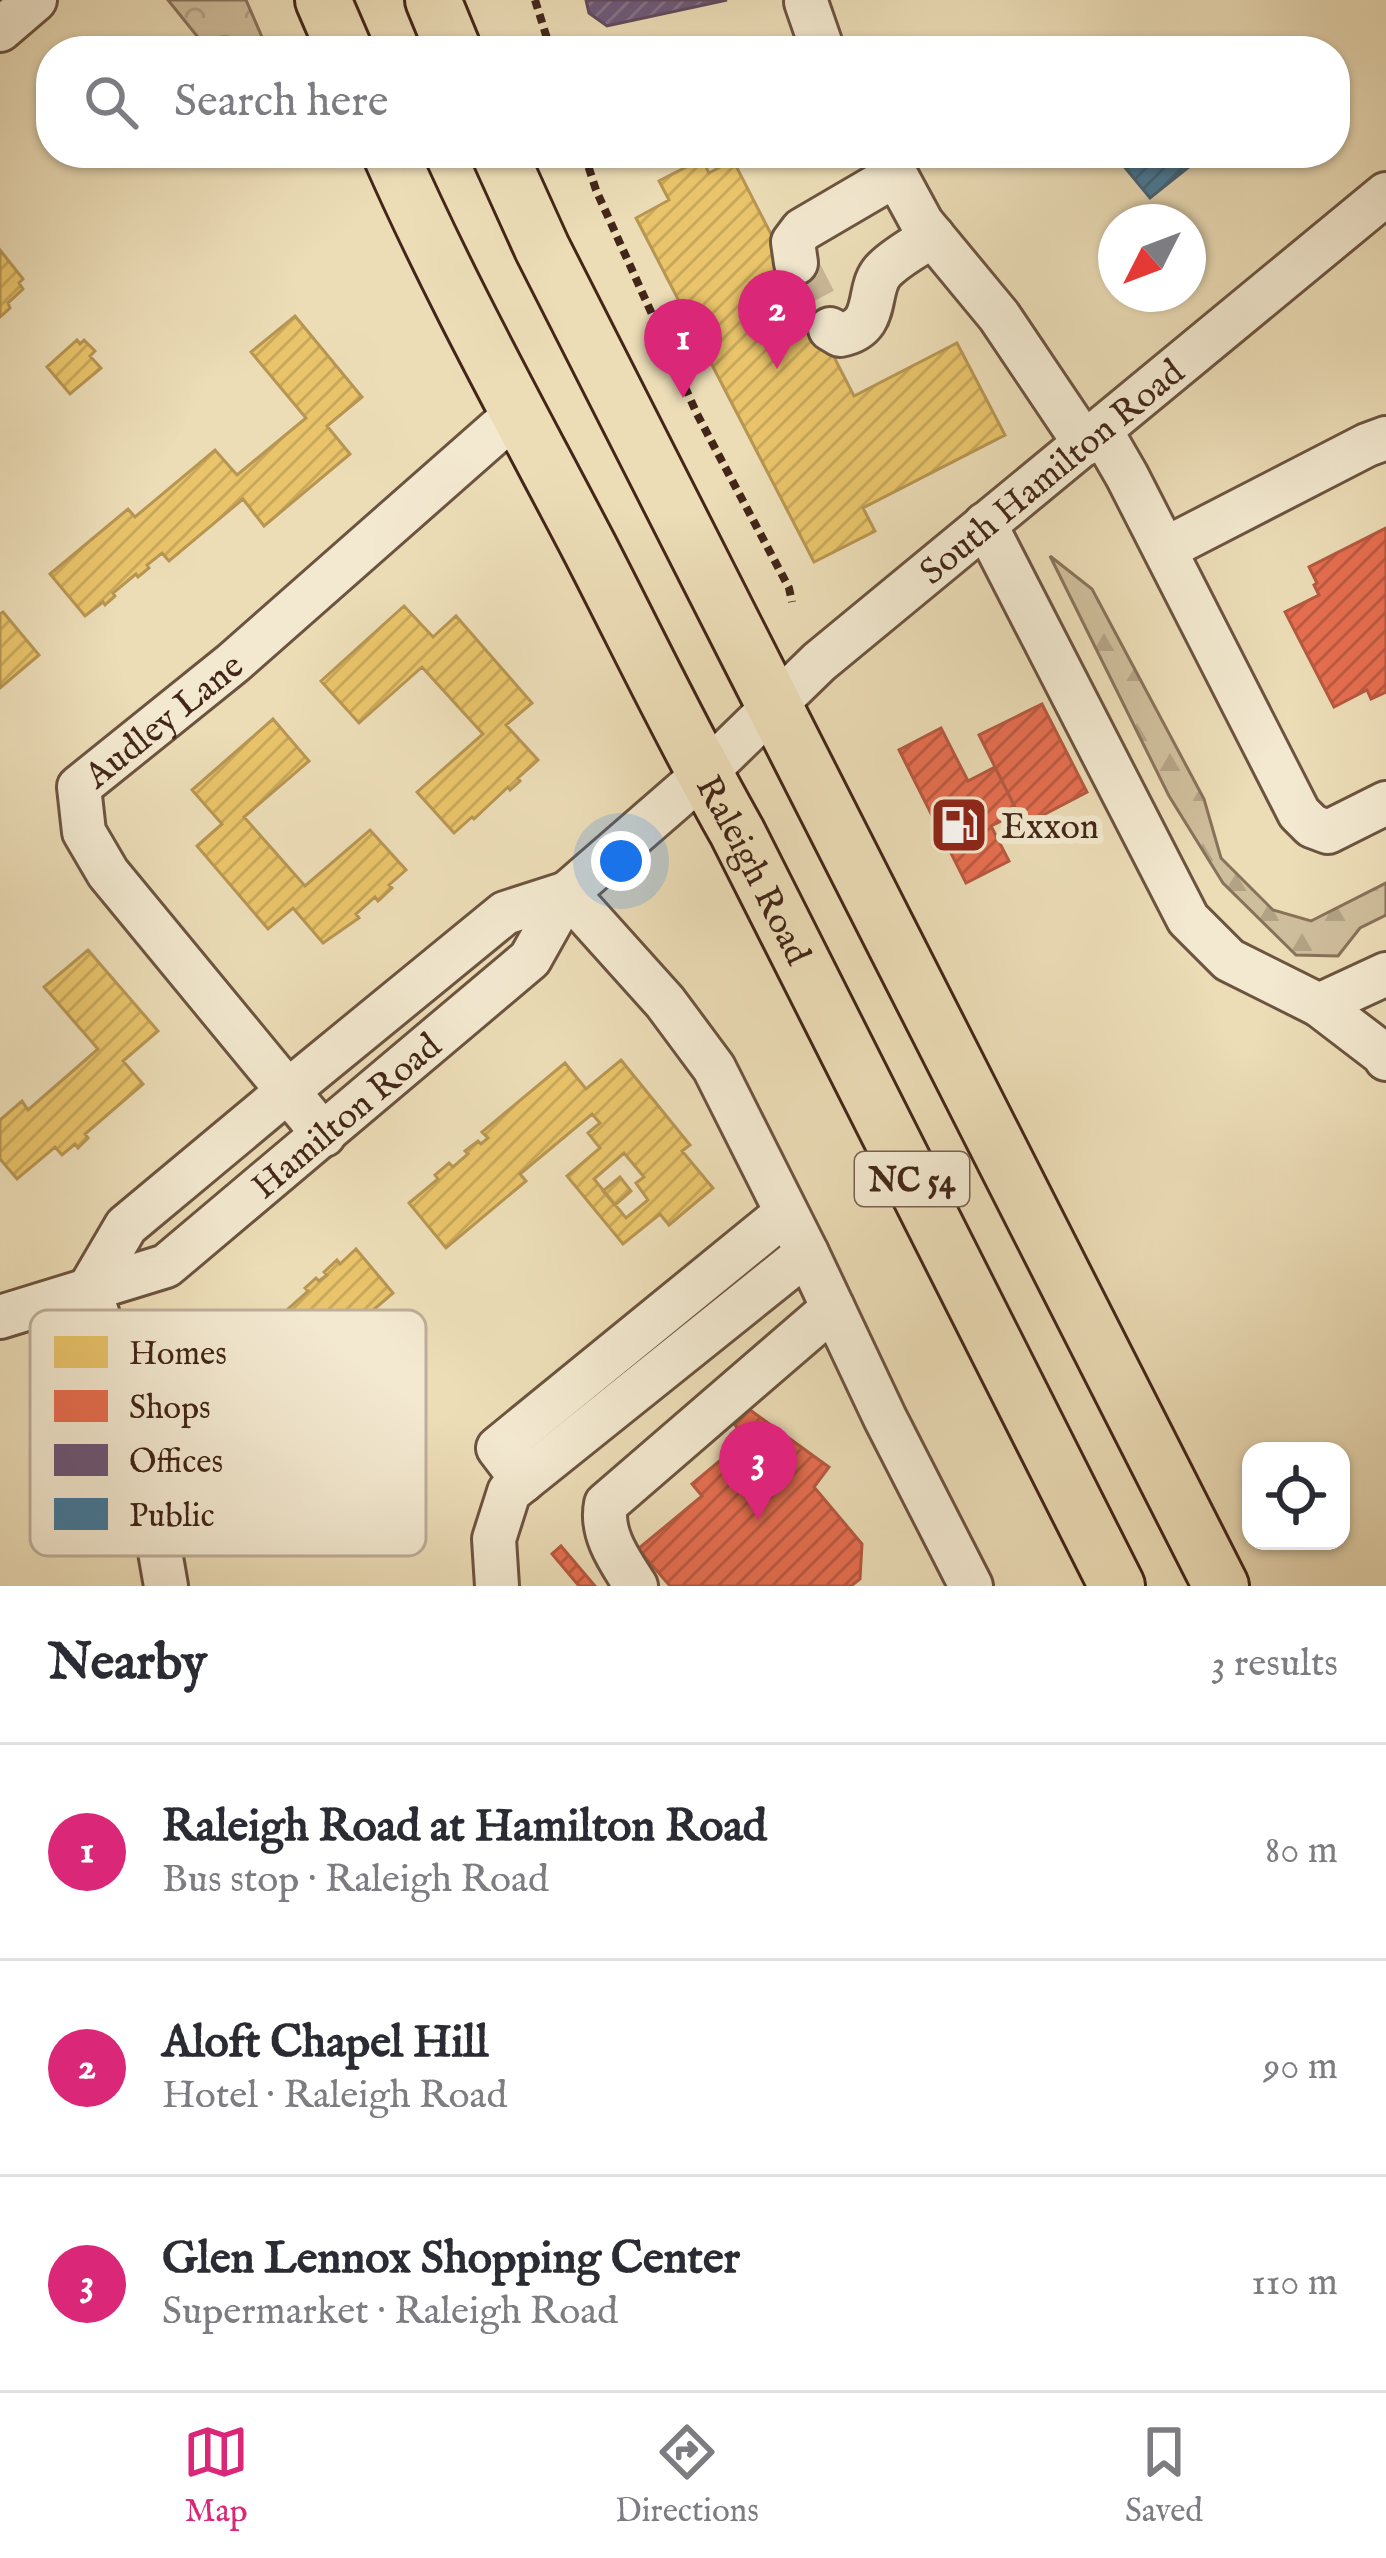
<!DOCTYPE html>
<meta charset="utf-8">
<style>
body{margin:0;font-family:"IM FELL English",serif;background:#f7f7f7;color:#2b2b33}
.controls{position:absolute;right:36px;bottom:36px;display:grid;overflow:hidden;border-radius:24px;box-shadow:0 3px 9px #0004}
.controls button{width:108px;height:108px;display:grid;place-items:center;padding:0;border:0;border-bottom:3px solid #e1e1e2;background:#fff;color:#2b2b33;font:60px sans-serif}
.compass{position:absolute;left:1098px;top:204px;width:108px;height:108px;border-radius:50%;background:#fff;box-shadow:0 3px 9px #0004;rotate:228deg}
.you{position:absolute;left:621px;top:861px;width:42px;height:42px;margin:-30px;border:9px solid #fff;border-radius:50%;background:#1a73e8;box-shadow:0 0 0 18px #1a73e833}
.badge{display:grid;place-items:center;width:78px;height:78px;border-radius:50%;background:#db2777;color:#fff;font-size:39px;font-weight:700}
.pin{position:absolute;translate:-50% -99px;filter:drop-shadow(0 3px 6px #0008)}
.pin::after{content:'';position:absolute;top:63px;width:42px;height:36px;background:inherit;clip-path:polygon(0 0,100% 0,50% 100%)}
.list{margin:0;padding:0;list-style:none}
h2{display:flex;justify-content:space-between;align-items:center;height:156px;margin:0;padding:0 48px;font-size:51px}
h2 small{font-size:39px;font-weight:400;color:#7c7c81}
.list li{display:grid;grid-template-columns:78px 1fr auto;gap:36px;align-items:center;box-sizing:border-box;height:216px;padding:0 48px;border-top:3px solid #e1e1e2}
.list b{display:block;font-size:45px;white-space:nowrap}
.list p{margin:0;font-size:39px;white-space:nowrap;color:#7c7c81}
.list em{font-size:39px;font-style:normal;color:#7c7c81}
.icon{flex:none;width:66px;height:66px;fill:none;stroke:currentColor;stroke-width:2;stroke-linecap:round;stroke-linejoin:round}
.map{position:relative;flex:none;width:1386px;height:1586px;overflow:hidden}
.search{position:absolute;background:#fff;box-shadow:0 3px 9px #0004;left:36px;right:36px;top:36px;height:132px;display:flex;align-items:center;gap:30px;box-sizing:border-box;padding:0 42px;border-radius:48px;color:#7c7c81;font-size:45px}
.sheet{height:804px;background:#fff}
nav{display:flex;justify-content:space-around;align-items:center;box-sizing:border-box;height:168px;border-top:3px solid #e1e1e2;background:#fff;font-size:33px;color:#7c7c81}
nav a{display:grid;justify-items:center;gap:6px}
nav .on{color:#db2777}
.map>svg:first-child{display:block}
</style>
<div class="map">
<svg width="1386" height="1586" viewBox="0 0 1386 1586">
<defs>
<pattern id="forest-firs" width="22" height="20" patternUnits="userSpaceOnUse" patternTransform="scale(3)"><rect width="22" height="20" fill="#cfbe9c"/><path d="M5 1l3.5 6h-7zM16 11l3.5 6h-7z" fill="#b3a386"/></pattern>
<pattern id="park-crowns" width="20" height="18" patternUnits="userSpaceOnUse" patternTransform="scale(3)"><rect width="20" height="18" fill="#cfbe9c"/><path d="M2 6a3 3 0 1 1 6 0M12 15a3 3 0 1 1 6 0" fill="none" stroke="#b3a386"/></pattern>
<pattern id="homes-hatch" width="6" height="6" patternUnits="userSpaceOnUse" patternTransform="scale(3)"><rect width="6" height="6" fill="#e9c46a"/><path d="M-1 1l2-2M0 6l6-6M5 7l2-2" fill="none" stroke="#c9a85b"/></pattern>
<pattern id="shops-hatch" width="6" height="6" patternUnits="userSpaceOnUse" patternTransform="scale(3)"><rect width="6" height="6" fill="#e76f51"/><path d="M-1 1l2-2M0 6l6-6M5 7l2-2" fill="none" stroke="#bd5b42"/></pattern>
<pattern id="offices-hatch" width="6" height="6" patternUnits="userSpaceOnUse" patternTransform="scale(3)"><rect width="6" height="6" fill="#6d597a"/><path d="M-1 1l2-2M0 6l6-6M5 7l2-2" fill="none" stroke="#84728a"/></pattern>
<pattern id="public-hatch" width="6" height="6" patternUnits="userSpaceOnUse" patternTransform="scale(3)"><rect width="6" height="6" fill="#457b9d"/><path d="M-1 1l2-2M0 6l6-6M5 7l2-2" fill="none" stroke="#3b657f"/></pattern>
</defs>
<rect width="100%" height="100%" fill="#ecddb7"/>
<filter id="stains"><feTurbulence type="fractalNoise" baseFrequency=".00167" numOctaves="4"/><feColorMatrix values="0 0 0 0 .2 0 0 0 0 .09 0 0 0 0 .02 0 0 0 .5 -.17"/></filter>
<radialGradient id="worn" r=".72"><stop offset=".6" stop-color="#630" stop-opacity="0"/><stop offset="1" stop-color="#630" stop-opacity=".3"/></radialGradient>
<path fill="url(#forest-firs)" stroke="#89725a" stroke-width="3" d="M1050,556L1092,589L1204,799L1221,858L1273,910L1311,921L1386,883V915L1360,928L1338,956L1296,955L1223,883L1169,796Z"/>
<path fill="url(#park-crowns)" stroke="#89725a" stroke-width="3" d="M168,0H246L268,51H209Z"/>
<path fill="url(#homes-hatch)" stroke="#b79552" stroke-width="3" fill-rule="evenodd" d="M702,159L709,173L733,160L854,396L957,343L1005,435L863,508L875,531L814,562L636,218L669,200L659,181Z
M0,250L23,279L19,283L23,289L8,303L10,308L0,317Z
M295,316L362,397L327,426L350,454L264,526L243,499L169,561L162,553L147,565L149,568L138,577L136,574L113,593L115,596L107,603L105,605L103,602L85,616L50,574L128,509L135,517L215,450L237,475L306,418L251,352Z
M77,340L80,344L84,340L95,351L90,356L101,368L70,394L47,367Z
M404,606L433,637L456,616L532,703L506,725L538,760L518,778L520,781L510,790L508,787L474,819L472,817L454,833L417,792L483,734L422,667L359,723L321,681Z
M3,612L39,655L0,688V614Z
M273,719L309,761L244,817L305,886L370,830L406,870L389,885L392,888L378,901L375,897L356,914L359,918L323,943L293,908L268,929L197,846L222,824L192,790Z
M88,950L158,1031L123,1061L143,1084L85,1134L88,1138L78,1148L75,1144L62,1155L55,1147L17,1179L0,1159V1120L22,1101L28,1110L98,1049L44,987Z
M621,1060L690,1145L682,1151L713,1188L669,1225L660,1214L623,1244L567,1176L600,1148L588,1133L600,1123L592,1114L520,1174L526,1181L446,1248L409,1203L438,1179L435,1175L449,1163L453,1167L468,1154L465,1151L478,1141L481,1144L488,1138L482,1132L565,1063L586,1089ZM624,1153L644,1177L636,1183L648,1200L626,1218L594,1179Z
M620,1177L631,1191L615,1205L603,1191Z
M356,1249L393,1293L328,1349L357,1383L294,1438L357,1512L314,1549L244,1469L269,1447L240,1412L256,1398L253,1394L269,1380L273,1384L292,1367L289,1364L299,1354L303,1357L308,1353L278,1318L308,1291L305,1288L316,1278L319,1281L327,1275L324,1272L337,1260L340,1264Z"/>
<path fill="url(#shops-hatch)" stroke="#b65940" stroke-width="3" d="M1386,528V692L1371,699L1367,690L1334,707L1285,612L1319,595L1314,585L1317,583L1309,567Z
M1042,704L1087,792L1024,825L979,735Z
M941,728L968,781L995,767L1018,813L991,826L1009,861L966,883L899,750Z
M746,1407L829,1467L814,1487L862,1544L860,1579L851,1586H670L638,1549L702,1496L692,1484L746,1439L731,1420Z
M561,1546L595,1586H579L552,1554Z"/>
<path fill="url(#offices-hatch)" stroke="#604a5d" stroke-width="3" d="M586,0H727L607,26L589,13Z"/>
<path fill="url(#public-hatch)" stroke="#446275" stroke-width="3" d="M1113,153H1220L1209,162L1205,154L1150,198Z"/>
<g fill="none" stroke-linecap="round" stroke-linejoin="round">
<path stroke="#cab897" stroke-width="42" stroke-dasharray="42 21" stroke-linecap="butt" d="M796,263L830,329"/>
<g stroke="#6d5440" stroke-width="48">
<g id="minor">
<path d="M806,2L823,51"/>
<path d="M0,30L35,0"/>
<path d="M884,153L922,223L999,316L1085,444"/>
<path d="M796,263L793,242L802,230L896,175"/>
<path d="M830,329L840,335C883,327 864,288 885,269C898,256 917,246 933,236"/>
<path d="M1101,431L1127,476L1299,813L1312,826L1328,832L1386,803"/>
<path d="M985,524L1188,919L1229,960L1319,1005"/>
<path d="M1165,549L1367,445L1386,438"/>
<path d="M567,893L665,1002L714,1068L807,1253L885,1418L971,1586"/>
<path d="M1386,974L1319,1005L1383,1054L1386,1059"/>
<path id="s1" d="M324,1135L108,873L84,832L79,787L233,663L518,412"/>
<path d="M89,1289L126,1226L289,1090L505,913L567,893"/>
<path d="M89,1289L107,1342L159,1546L166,1586"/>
<path id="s2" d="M0,1317L166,1266L530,959L567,893L704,774L819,662L1386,194"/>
<path d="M523,1481L498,1448L786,1213"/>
<path d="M497,1586L494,1539L509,1492L807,1253"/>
<path d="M636,1586C620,1561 600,1534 606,1504L833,1308"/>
</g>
</g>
<g stroke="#432619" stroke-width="60">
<g id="major">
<path d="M323,0L345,51"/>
<path d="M433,0L454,51"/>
<path id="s3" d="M390,153C449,287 521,417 589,547C638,642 684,739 737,832L1117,1586"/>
<path d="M499,153L542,248L1221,1586"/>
</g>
</g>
<path stroke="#432619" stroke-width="8" stroke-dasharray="9 6" stroke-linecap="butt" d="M535,0L551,51
M584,153L596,190L697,414L789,588L792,602"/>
<use href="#minor" stroke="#f3e9d0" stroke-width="42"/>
<use href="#major" stroke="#ecddb7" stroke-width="54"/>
</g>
<defs>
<g id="fuel-square" transform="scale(3)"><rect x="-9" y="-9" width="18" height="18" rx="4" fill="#8f2418" stroke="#f3e9d0"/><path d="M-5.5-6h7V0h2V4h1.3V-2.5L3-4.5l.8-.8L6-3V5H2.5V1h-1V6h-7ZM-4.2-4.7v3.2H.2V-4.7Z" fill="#fff"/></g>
</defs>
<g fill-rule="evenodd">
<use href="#fuel-square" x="959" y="825"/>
</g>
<g text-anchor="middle" stroke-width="12" stroke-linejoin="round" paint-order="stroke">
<rect fill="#f3e9d0" stroke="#786050" stroke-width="3" x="855" y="1152" width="114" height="54" rx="9"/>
<g font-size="33" font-weight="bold" fill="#432619">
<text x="912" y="1191">NC 54</text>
</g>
<g font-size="36" fill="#432619" stroke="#f3e9d0">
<text dy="13" stroke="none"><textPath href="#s2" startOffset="1368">South Hamilton Road</textPath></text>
<text dy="13" stroke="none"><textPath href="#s1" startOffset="540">Audley Lane</textPath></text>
<text dy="13" stroke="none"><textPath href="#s3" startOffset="804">Raleigh Road</textPath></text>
<text dy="13" stroke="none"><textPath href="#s2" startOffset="408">Hamilton Road</textPath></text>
</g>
<g font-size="36" fill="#432619" stroke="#f3e9d0" text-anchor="start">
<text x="1001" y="838">Exxon</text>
</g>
</g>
<rect x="30" y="1310" width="396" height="246" rx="18" fill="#f3e9d0" stroke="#beae99" stroke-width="3"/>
<rect x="54" y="1336" width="54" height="32" fill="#e9c46a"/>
<rect x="54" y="1390" width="54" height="32" fill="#e76f51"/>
<rect x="54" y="1444" width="54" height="32" fill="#6d597a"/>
<rect x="54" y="1498" width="54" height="32" fill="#457b9d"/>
<g font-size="33" fill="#432619">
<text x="129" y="1364">Homes</text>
<text x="129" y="1418">Shops</text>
<text x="129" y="1472">Offices</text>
<text x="129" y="1526">Public</text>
</g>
<rect width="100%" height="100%" filter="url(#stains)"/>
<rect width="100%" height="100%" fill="url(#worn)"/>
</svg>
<div class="controls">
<button><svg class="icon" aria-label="locate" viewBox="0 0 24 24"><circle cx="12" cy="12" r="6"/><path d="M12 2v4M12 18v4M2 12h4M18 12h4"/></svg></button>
</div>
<svg class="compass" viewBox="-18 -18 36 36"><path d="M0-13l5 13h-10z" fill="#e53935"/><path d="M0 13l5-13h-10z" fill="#7c7c81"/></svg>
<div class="you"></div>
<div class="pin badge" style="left:683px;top:398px">1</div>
<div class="pin badge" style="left:777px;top:369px">2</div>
<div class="pin badge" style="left:758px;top:1520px">3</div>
<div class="search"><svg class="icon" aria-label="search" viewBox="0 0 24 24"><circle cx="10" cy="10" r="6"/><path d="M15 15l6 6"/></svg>Search here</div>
</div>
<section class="sheet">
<h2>Nearby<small>3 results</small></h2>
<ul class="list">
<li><span class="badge">1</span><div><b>Raleigh Road at Hamilton Road</b><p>Bus stop · Raleigh Road</p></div><em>80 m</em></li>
<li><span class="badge">2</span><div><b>Aloft Chapel Hill</b><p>Hotel · Raleigh Road</p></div><em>90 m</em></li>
<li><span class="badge">3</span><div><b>Glen Lennox Shopping Center</b><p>Supermarket · Raleigh Road</p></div><em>110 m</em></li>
</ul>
</section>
<nav>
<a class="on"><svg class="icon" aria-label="map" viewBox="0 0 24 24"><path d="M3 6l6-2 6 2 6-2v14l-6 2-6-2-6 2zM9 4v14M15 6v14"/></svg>Map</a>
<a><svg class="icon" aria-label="directions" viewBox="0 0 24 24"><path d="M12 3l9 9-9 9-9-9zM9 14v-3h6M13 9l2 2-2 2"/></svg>Directions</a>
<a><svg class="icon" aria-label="saved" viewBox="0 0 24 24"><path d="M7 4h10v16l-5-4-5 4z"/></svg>Saved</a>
</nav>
